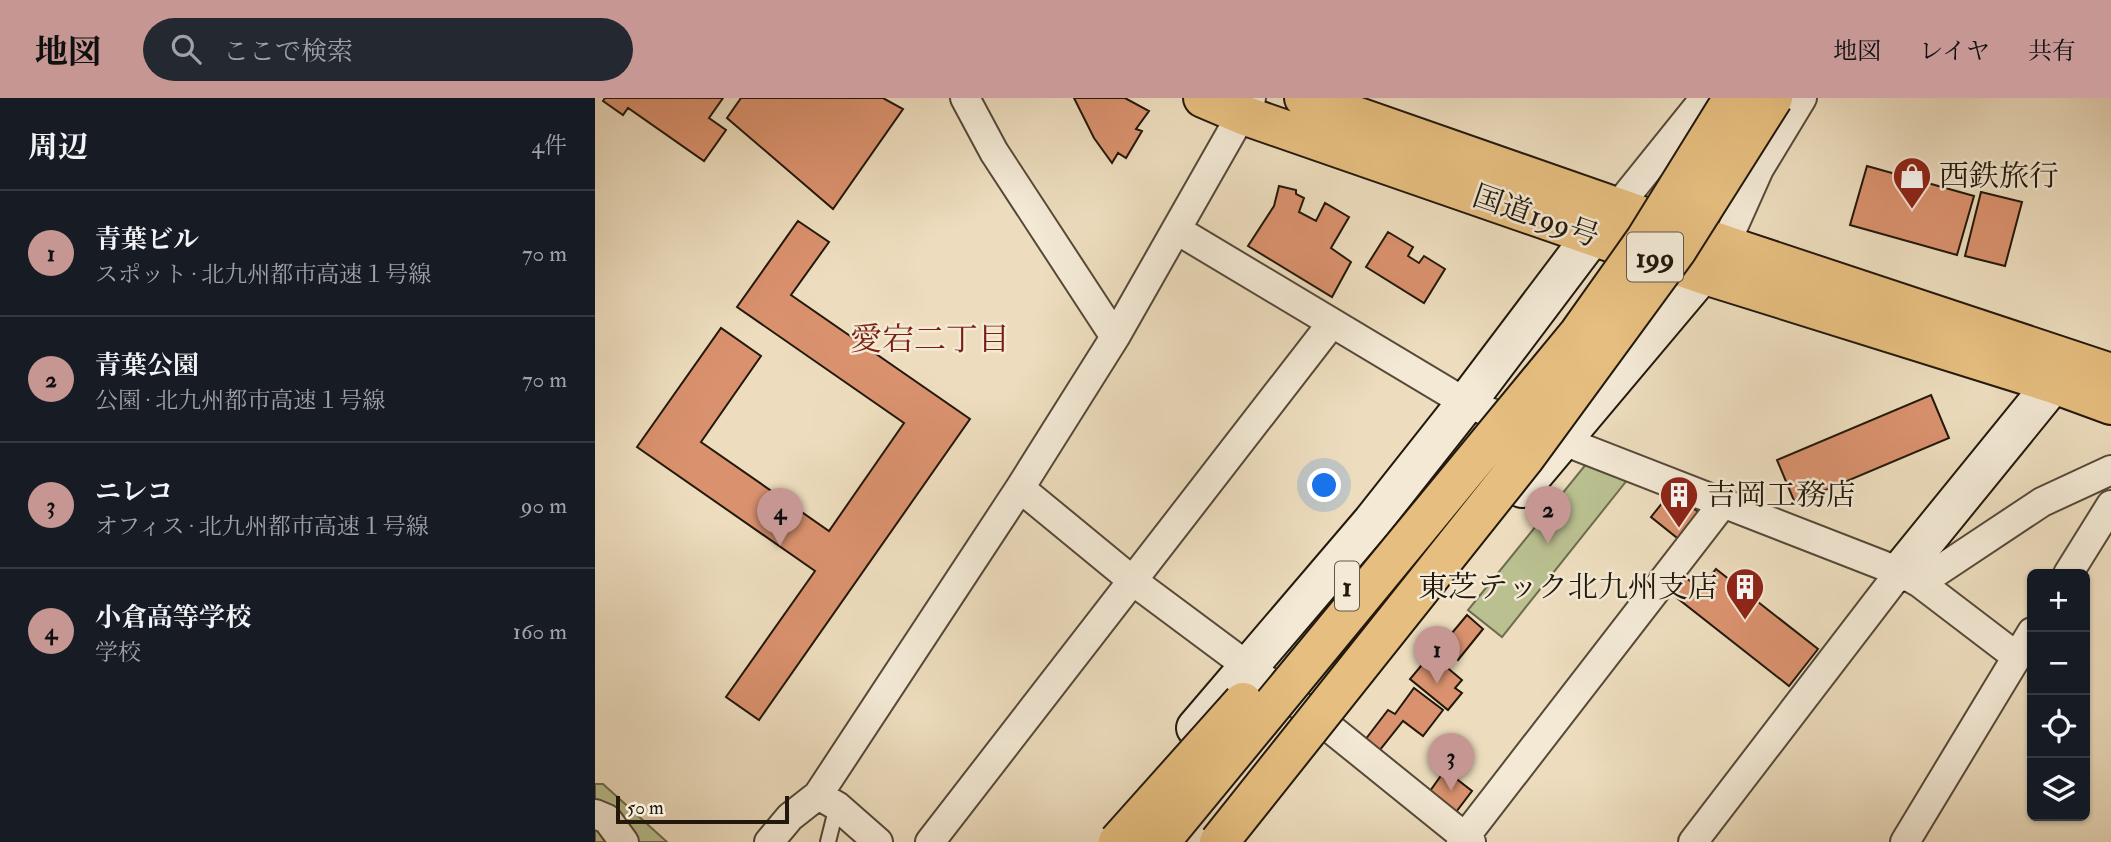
<!DOCTYPE html>
<html lang="ja">
<meta charset="utf-8">
<style>
body{margin:0;font-family:"IM FELL Double Pica","Noto Serif JP",serif;background:#242831;color:#f1f3f6}
.controls{position:absolute;right:21px;bottom:21px;display:grid;overflow:hidden;border-radius:10px;box-shadow:0 2px 5px #0004}
.controls button{width:63px;height:63px;display:grid;place-items:center;padding:0;border:0;border-bottom:2px solid #363941;background:#171b24;color:#f1f3f6;font:35px sans-serif}
.scale{position:absolute;left:21px;bottom:18px;width:173px;box-sizing:border-box;padding-left:7px;border:4px solid #22180c;border-top:0;font-size:19px;line-height:24px;white-space:nowrap;color:#22180c;-webkit-text-stroke:5px #f3e9d5;paint-order:stroke}
.you{position:absolute;left:730px;top:388px;width:24px;height:24px;margin:-18px;border:5px solid #fff;border-radius:50%;background:#1a73e8;box-shadow:0 0 0 10px #1a73e833}
.badge{display:grid;place-items:center;width:46px;height:46px;border-radius:50%;background:#c59692;color:#111;font-size:23px;font-weight:700}
.pin{position:absolute;translate:-50% -58px;filter:drop-shadow(0 2px 4px #0008)}
.pin::after{content:'';position:absolute;top:37px;width:24px;height:21px;background:inherit;clip-path:polygon(0 0,100% 0,50% 100%)}
.list{margin:0;padding:0;list-style:none}
h2{display:flex;justify-content:space-between;align-items:center;height:91px;margin:0;padding:0 28px;font-size:30px}
h2 small{font-size:23px;font-weight:400;color:#9ea1a6}
.list li{display:grid;grid-template-columns:46px 1fr auto;gap:21px;align-items:center;box-sizing:border-box;height:126px;padding:0 28px;border-top:2px solid #363941}
.list b{display:block;font-size:26px;white-space:nowrap}
.list p{margin:0;font-size:23px;white-space:nowrap;color:#9ea1a6}
.list em{font-size:23px;font-style:normal;color:#9ea1a6}
.icon{flex:none;width:38px;height:38px;fill:none;stroke:currentColor;stroke-width:2;stroke-linecap:round;stroke-linejoin:round}
.map{position:relative;flex:none;width:1516px;height:744px;overflow:hidden}
header{display:flex;align-items:center;gap:42px;box-sizing:border-box;height:98px;padding:0 35px;background:#c59692;color:#111}
header strong{font-size:33px}
nav{display:flex;gap:38px;margin-inline-start:auto;font-size:24px}
.search{width:490px;height:63px;background:#242831;display:flex;align-items:center;gap:18px;box-sizing:border-box;padding:0 24px;border-radius:38px;color:#9ea1a6;font-size:26px}
main{display:flex}
aside{flex:1;background:#171b24}
.map>svg:first-child{display:block}
</style>
<header>
<strong>地図</strong>
<div class="search"><svg class="icon" aria-label="search" viewBox="0 0 24 24"><circle cx="10" cy="10" r="6"/><path d="M15 15l6 6"/></svg>ここで検索</div>
<nav><a>地図</a><a>レイヤ</a><a>共有</a></nav>
</header>
<main>
<aside>
<h2>周辺<small>4件</small></h2>
<ul class="list">
<li><span class="badge">1</span><div><b>青葉ビル</b><p>スポット · 北九州都市高速１号線</p></div><em>70 m</em></li>
<li><span class="badge">2</span><div><b>青葉公園</b><p>公園 · 北九州都市高速１号線</p></div><em>70 m</em></li>
<li><span class="badge">3</span><div><b>ニレコ</b><p>オフィス · 北九州都市高速１号線</p></div><em>90 m</em></li>
<li><span class="badge">4</span><div><b>小倉高等学校</b><p>学校</p></div><em>160 m</em></li>
</ul>
</aside>
<div class="map">
<svg width="1516" height="744" viewBox="0 0 1516 744">
<rect width="100%" height="100%" fill="#edddbe"/>
<filter id="stains"><feTurbulence type="fractalNoise" baseFrequency=".00286" numOctaves="4"/><feColorMatrix values="0 0 0 0 .2 0 0 0 0 .09 0 0 0 0 .02 0 0 0 .5 -.17"/></filter>
<radialGradient id="worn" r=".72"><stop offset=".6" stop-color="#630" stop-opacity="0"/><stop offset="1" stop-color="#630" stop-opacity=".3"/></radialGradient>
<path fill="#bac090" stroke="#6e6c4e" stroke-width="2" d="M992,365L1033,381L907,539L873,512Z
M0,686H8L72,744H0Z"/>
<path fill="#da926e" stroke="#22180c" stroke-width="2" d="M10,0H128L114,20L131,32L109,63L33,10L28,17L8,3Z
M146,0H288L308,11L238,111L132,20Z
M479,0H530L554,13L541,31L547,33L531,60L523,55L517,65L499,40Z
M1272,68L1379,98L1362,157L1255,127Z
M684,88L701,92V96L709,100L704,114L721,123L730,105L754,119L736,150L756,164L737,199L653,148L679,108Z
M1386,94L1427,104L1410,168L1370,158Z
M203,123L234,144L196,197L375,321L164,622L131,599L220,473L42,349L126,230L166,258L106,344L234,433L309,325L142,209Z
M793,134L818,149L813,158L824,165L829,158L850,171L829,205L771,169Z
M1336,297L1354,340L1200,405L1182,362Z
M1072,399L1083,408L1088,402L1107,417L1086,443L1056,419Z
M1121,471L1223,551L1194,588L1077,496L1090,479L1105,491Z
M872,517L888,531L863,562L846,548Z
M836,556L867,582L860,590L867,595L853,612L815,581Z
M819,590L848,612L828,638L808,623L784,653L770,642L793,612L800,616Z
M850,672L877,693L861,714L835,693Z"/>
<g fill="none" stroke-linecap="round" stroke-linejoin="round">
<g stroke="#554938" stroke-width="18">
<path id="lane" d="M233,744L242,708"/>
</g>
<g stroke="#554938" stroke-width="32">
<path id="street" d="M370,0L399,54L520,239
M1011,123L1110,0
M582,132L871,305L1305,474L1325,485L1422,559
M1130,147L1164,71L1207,0
M425,390L538,483L730,626L876,744
M1473,476L1516,407
M1325,485L1447,404L1516,372
M223,697L242,708L283,744
M0,716L12,721L29,744
M174,744L195,719L223,697L425,390L520,239L656,0
M335,744L737,225
M866,744L1129,404
M1098,744L1305,474
M1310,744L1437,534"/>
</g>
<g stroke="#22180c" stroke-width="42">
<path id="secondary" d="M927,390L1127,152
M1305,474L1448,298L1456,285
M601,630L777,424L871,305L997,138"/>
</g>
<g stroke="#22180c" stroke-width="42">
<path id="highway" d="M608,0L648,17L1107,176L1456,285L1516,307
M709,0L1130,147L1516,275"/>
</g>
<use href="#lane" stroke="#f3e9d5" stroke-width="14"/>
<use href="#street" stroke="#f3e9d5" stroke-width="28"/>
<use href="#secondary" stroke="#f3e9d5" stroke-width="38"/>
<use href="#highway" stroke="#e6be7f" stroke-width="38"/>
<g stroke="#22180c" stroke-width="42" stroke-linecap="butt">
<path id="highway-bridge" d="M523,744L648,604
M565,744L984,235L1050,142L1138,0
M624,744L929,361L1082,152L1178,0"/>
</g>
<use href="#highway-bridge" stroke="#e6be7f" stroke-width="38"/>
</g>
<defs>
<g id="shop-pin" transform="scale(2.0125)"><path d="M0 17L-7.5 6A9.5 9.5 0 1 1 7.5 6Z" fill="#8f2418" stroke="#f3e9d5"/><path d="M-5-2.5h2.3a2.7 3.5 0 0 1 5.4 0H5L5.5 6h-11ZM-1.5-2.5h3a1.5 2.3 0 0 0-3 0Z" fill="#fff"/></g>
<g id="building-pin" transform="scale(2.0125)"><path d="M0 17L-7.5 6A9.5 9.5 0 1 1 7.5 6Z" fill="#8f2418" stroke="#f3e9d5"/><path d="M-4-6H4V6H1V3H-1V6H-4ZM-2.5-4.3h1.7v1.8h-1.7ZM.8-4.3h1.7v1.8H.8ZM-2.5-1h1.7V.8h-1.7ZM.8-1h1.7V.8H.8Z" fill="#fff"/></g>
</defs>
<g fill-rule="evenodd">
<use href="#shop-pin" x="1317" y="78"/>
<use href="#building-pin" x="1084" y="397"/>
<use href="#building-pin" x="1150" y="489"/>
</g>
<g text-anchor="middle" stroke-width="5" stroke-linejoin="round" paint-order="stroke">
<g fill="#f3e9d5" stroke="#615748" stroke-width="2">
<rect x="1032" y="134.5" width="56" height="49" rx="5"/>
<rect x="740" y="463.5" width="24" height="49" rx="5"/>
</g>
<g font-size="28" font-weight="bold" fill="#22180c">
<text x="1060" y="169">199</text>
<text x="752" y="498">1</text>
</g>
<g font-size="30" fill="#22180c" stroke="#f3e9d5" text-anchor="start">
<text x="1344" y="88">西鉄旅行</text>
<text x="1111" y="407">吉岡工務店</text>
<text x="1123" y="499" text-anchor="end">東芝テック北九州支店</text>
</g>
<g font-size="30" fill="#22180c" stroke="#f3e9d5">
<text transform="translate(941 118) rotate(19)" y="10">国道199号</text>
</g>
<g font-size="32" fill="#7a1f14" stroke="#f3e9d5">
<text x="335" y="252">愛宕二丁目</text>
</g>
</g>
<rect width="100%" height="100%" filter="url(#stains)"/>
<rect width="100%" height="100%" fill="url(#worn)"/>
</svg>
<div class="controls">
<button>+</button>
<button>−</button>
<button><svg class="icon" aria-label="locate" viewBox="0 0 24 24"><circle cx="12" cy="12" r="6"/><path d="M12 2v4M12 18v4M2 12h4M18 12h4"/></svg></button>
<button><svg class="icon" aria-label="layers" viewBox="0 0 24 24"><path d="M12 4l9 5-9 5-9-5zM3 14l9 5 9-5"/></svg></button>
</div>
<div class="scale">50 m</div>
<div class="you"></div>
<div class="pin badge" style="left:842px;top:586px">1</div>
<div class="pin badge" style="left:953px;top:446px">2</div>
<div class="pin badge" style="left:856px;top:693px">3</div>
<div class="pin badge" style="left:185px;top:448px">4</div>
</div>
</main>
